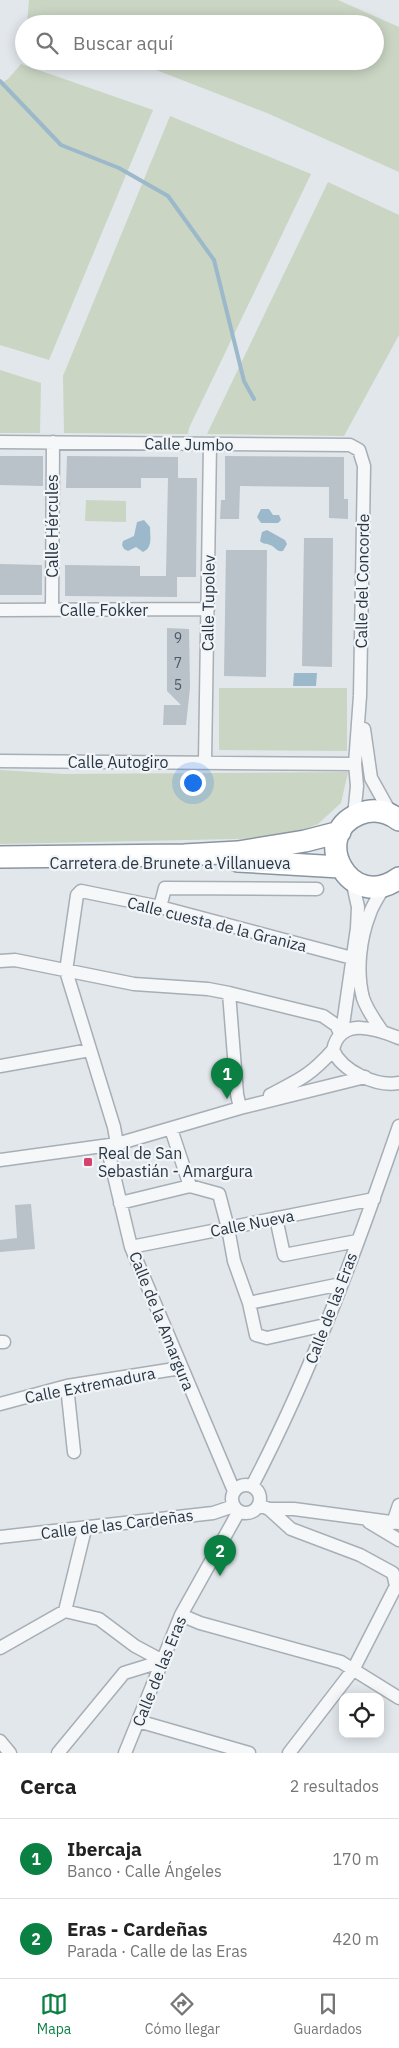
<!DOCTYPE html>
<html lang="es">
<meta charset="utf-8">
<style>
body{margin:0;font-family:"IBM Plex Sans",sans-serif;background:#f2f2f2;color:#222}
.controls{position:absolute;right:15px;bottom:15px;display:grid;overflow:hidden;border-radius:10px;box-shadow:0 2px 12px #0003}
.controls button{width:45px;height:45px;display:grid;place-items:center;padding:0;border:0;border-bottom:1px solid #e0e0e0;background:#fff;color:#222;font:25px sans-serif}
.you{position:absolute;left:192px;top:782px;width:18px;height:18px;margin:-12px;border:4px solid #fff;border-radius:50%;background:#1a73e8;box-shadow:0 0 0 8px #1a73e833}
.badge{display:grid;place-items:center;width:32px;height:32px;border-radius:50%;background:#0b8043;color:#fff;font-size:16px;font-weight:700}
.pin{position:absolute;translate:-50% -41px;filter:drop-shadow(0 1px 2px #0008)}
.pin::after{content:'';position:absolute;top:26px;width:18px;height:15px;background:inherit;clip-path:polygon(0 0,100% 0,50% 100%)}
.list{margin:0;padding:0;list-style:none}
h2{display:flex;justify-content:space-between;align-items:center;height:65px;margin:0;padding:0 20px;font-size:21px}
h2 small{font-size:16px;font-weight:400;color:#767676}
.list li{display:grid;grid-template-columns:32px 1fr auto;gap:15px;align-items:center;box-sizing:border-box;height:80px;padding:0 20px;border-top:1px solid #e0e0e0}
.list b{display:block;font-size:19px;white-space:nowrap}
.list p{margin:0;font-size:16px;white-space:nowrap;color:#767676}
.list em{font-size:16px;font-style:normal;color:#767676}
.icon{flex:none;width:28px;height:28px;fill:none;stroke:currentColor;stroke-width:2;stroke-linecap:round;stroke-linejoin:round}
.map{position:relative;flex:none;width:399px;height:1753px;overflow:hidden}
.search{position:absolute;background:#fff;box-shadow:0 2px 12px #0003;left:15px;right:15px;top:15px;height:55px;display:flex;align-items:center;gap:12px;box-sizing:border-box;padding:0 18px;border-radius:28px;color:#767676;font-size:19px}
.sheet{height:225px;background:#fff}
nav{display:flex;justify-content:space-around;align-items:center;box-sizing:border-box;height:70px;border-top:1px solid #e0e0e0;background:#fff;font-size:14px;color:#767676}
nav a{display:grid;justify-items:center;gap:2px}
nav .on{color:#0b8043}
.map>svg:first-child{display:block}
</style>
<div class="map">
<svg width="399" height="1753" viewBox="0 0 399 1753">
<rect width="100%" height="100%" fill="#e2e7eb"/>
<path fill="#cad5c3" d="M29,0H338L399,27V172L267,113L133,61H375V24H27Z
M21,64L153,110L49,360L0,345V84L8,79Z
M170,116L311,174L189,428L188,434L64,433L63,376Z
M328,182L399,215V335L344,436L207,434Z
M0,370L41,383L40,433H0Z
M86,500L126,501V522L85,521Z
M219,688H347V751L219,750Z
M0,770L64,774L348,772L341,803L318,824L280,838L0,844Z"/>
<path fill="#9cb9cc" d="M261,509H269L273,515H279L281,520L278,523H261L257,517Z
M144,520L150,527C150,536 153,548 143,552L136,547L128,551L124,549L122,545L123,541L134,536L137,522Z
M267,530L285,540L287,544L283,551C276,552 276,547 270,545C266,543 264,545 260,541L262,532Z
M294,673H317L316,686H293Z"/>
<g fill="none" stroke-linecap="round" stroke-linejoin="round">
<path stroke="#9cb9cc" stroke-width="4" d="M0,81L61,145L119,168L168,196L214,260L244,381L254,399"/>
</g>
<path fill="#b9c1c9" d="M0,456H43V486L0,485Z
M67,456L178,457V478H197L196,577H177V597L65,596V565L140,566V576H166L168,478H141V488H66Z
M225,456L344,457V499H348V519L329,518V487L240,486L239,519H220L221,500H225Z
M304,538H333L332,667L302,666Z
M226,550H267L266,677L224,676Z
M0,564L42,565V595H0Z
M167,628L189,629L190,688L186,725H163L164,705H181L167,691Z
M31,1204L35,1249L0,1252V1240L17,1238L15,1205Z"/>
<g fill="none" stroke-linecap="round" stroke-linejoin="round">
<g stroke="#a7aeb6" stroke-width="15">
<path id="minor" d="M0,442L350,445L359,450L364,466L360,696L355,764L357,786L354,816
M0,610L208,609
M52,610L53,442
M364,729L371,778L391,814
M0,761L355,764
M205,762L210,444
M160,907L165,888L317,889
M0,961L15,960L134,984L208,989L229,993L323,1016L336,1025L340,1033
M229,993L237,1094L240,1108
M382,1031C375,1021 367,1010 363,998C356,971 360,938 370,913C373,904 380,895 384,886
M342,1032L357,928L358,907L352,880
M399,1038C377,1029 340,1016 333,1050C342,1071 376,1087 399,1083
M0,1066L90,1050
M270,1095C299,1080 311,1075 333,1050
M171,1129L190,1186
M117,1144L114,1127L66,971L77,895L81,891L160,907L352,958
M107,1146L131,1247L234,1491
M0,1160L117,1144L240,1108L365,1077
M120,1203L190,1186L219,1194L228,1228L234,1261L249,1303L256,1335L267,1338L325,1325
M276,1218L284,1255L357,1241
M131,1247L374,1199
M249,1303L341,1284
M0,1342H4
M67,1386L74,1452
M0,1404L67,1386L181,1368
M232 1499a14 14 0 1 1 28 0a14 14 0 1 1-28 0Z
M252,1486C312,1371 357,1248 399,1126
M259,1505L269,1509L291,1529L360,1555L393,1573L396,1586L353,1670L289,1753
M269,1509H294L399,1523
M369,1522L399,1540
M393,1523L399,1505
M0,1537L213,1513L234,1506
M65,1611L85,1529
M181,1615L200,1623L341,1662L399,1698
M0,1648L65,1611L99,1619L135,1646L163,1661
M138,1721L249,1753
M0,1741L10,1753
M58,1753L124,1673L163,1661
M125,1753L181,1615L239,1511"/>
</g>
<g stroke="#8996a2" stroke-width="24">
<path id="trunk" d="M399,820C387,811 374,808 359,814C308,835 350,914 399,878
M0,857L184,855L238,852L305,841L340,832
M238,861L340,867"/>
</g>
<use href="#minor" stroke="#f5f7f9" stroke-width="12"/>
<use href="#trunk" stroke="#fff" stroke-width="21"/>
</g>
<rect fill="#d4436b" stroke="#f2f5f8" stroke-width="2" x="83" y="1157" width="10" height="10" rx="2.5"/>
<g text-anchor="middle" stroke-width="4.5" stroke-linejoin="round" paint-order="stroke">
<g font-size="14" fill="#4d5965">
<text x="178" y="643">9</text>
<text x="178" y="668">7</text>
<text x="178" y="690">5</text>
</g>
<g font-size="16" fill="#293644" stroke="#f2f5f8">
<text transform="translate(189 444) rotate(1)" y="6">Calle Jumbo</text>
<text transform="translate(52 526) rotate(-90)" y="6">Calle Hércules</text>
<text transform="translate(362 581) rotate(-89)" y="6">Calle del Concorde</text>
<text transform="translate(208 603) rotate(-89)" y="6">Calle Tupolev</text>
<text x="104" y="616">Calle Fokker</text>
<text x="118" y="768">Calle Autogiro</text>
<text x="170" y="869">Carretera de Brunete a Villanueva</text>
<text transform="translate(217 924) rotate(14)" y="6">Calle cuesta de la Graniza</text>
<text transform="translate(252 1223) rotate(-11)" y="6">Calle Nueva</text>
<text transform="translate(331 1308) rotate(-69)" y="6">Calle de las Eras</text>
<text transform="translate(162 1321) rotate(68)" y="6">Calle de la Amargura</text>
<text transform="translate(90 1385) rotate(-11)" y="6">Calle Extremadura</text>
<text transform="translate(117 1524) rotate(-7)" y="6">Calle de las Cardeñas</text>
<text transform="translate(159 1671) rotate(-68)" y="6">Calle de las Eras</text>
</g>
<g font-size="16" fill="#293644" stroke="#f2f5f8" text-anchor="start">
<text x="98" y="1159">Real de San<tspan x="98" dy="18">Sebastián - Amargura</tspan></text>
</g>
</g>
</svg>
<div class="controls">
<button><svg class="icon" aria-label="locate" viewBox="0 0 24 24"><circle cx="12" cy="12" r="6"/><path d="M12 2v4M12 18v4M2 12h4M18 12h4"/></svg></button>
</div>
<div class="you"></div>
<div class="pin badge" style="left:227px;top:1099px">1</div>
<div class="pin badge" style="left:220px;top:1576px">2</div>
<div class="search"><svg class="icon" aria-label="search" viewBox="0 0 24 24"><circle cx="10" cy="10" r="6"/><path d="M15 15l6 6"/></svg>Buscar aquí</div>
</div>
<section class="sheet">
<h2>Cerca<small>2 resultados</small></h2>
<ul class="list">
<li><span class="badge">1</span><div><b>Ibercaja</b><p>Banco · Calle Ángeles</p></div><em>170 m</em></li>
<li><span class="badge">2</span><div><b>Eras - Cardeñas</b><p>Parada · Calle de las Eras</p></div><em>420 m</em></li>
</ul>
</section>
<nav>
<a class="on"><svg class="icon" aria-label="map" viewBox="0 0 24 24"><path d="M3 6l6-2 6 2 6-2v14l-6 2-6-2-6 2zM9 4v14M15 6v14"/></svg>Mapa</a>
<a><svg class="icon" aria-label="directions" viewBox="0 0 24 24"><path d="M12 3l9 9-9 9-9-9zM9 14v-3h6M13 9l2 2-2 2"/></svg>Cómo llegar</a>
<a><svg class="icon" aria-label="saved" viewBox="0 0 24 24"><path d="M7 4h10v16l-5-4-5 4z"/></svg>Guardados</a>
</nav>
